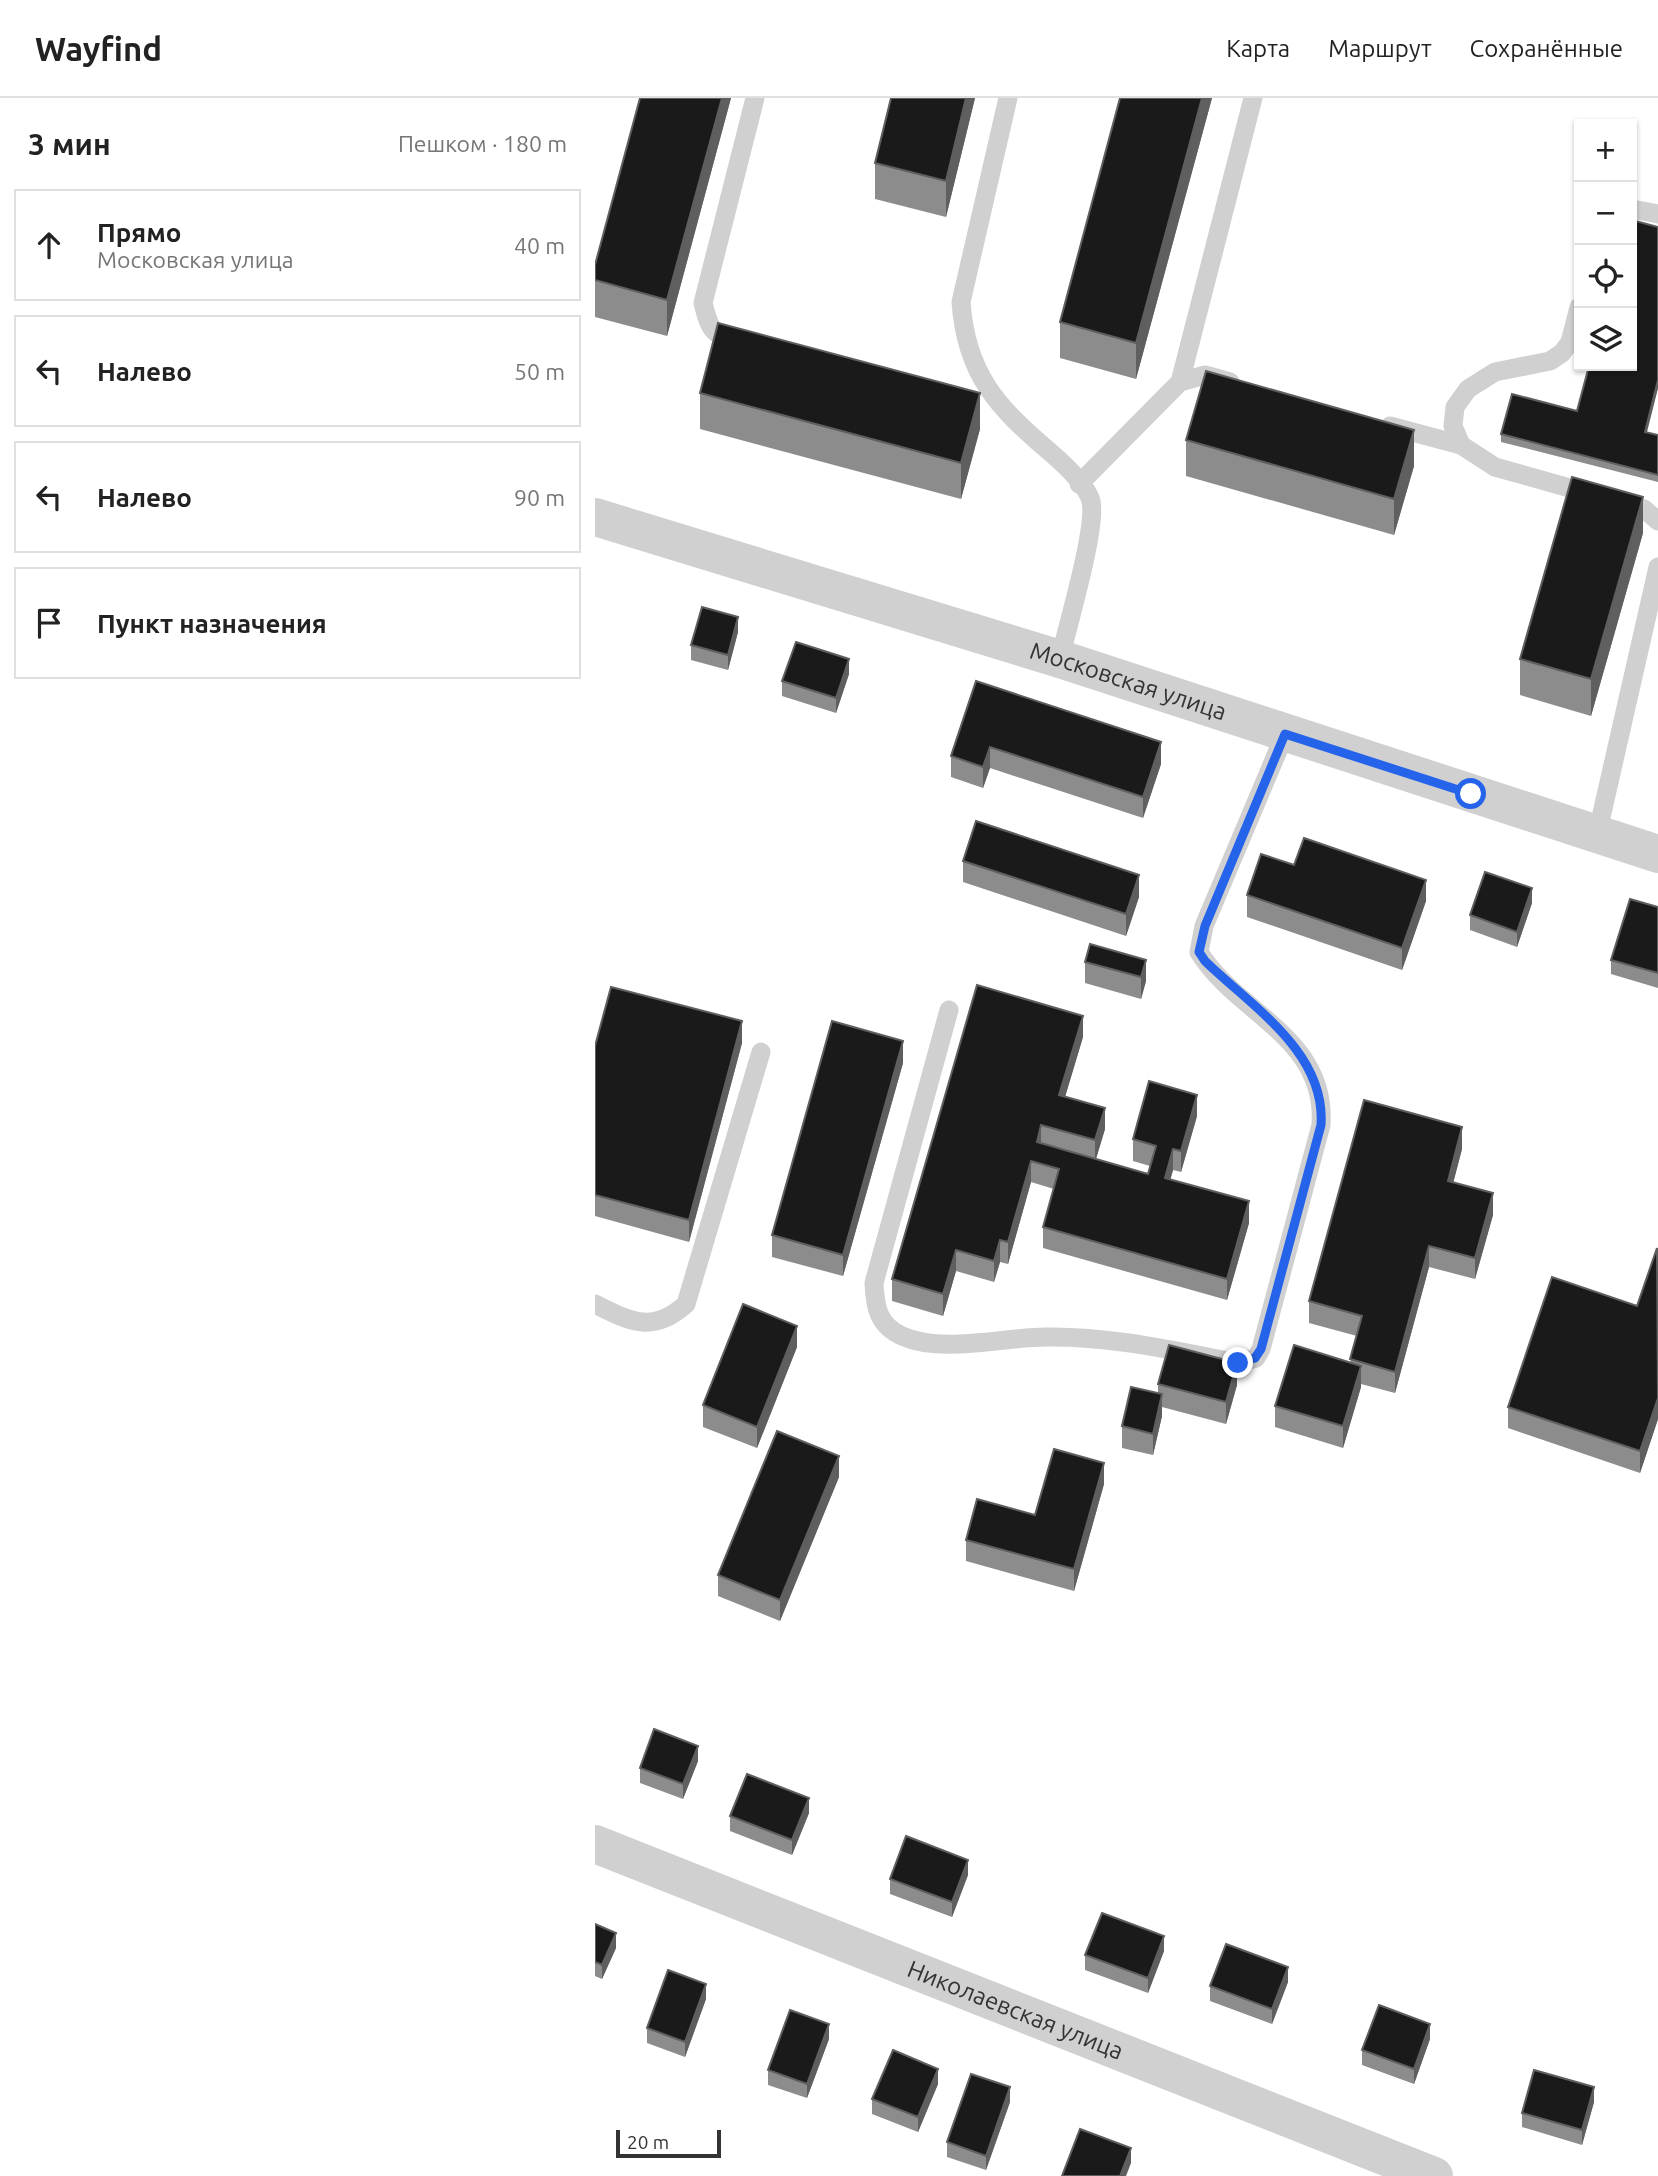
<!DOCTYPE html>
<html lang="ru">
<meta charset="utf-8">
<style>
body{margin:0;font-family:Ubuntu,sans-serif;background:#f2f2f2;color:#222}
.controls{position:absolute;right:21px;top:21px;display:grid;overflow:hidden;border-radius:0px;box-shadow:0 2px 5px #0004}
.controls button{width:63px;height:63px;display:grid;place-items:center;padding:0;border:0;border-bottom:2px solid #e0e0e0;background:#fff;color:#222;font:35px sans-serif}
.scale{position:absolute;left:21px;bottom:18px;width:105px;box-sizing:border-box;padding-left:7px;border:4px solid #333;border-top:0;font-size:19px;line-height:24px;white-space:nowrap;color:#333;-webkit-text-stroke:5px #fff;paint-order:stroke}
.stop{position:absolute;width:21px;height:21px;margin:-16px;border:5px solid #2563eb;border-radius:50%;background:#fff}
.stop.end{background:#2563eb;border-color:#fff;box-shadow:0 2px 7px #0008}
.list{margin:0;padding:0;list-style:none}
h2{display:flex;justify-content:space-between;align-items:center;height:91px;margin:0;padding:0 28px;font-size:30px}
h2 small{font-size:23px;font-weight:400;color:#767676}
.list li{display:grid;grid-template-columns:46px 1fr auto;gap:21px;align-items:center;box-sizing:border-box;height:112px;margin:0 14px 14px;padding:0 14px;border:2px solid #e0e0e0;border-radius:0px}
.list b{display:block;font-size:26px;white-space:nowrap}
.list p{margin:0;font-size:23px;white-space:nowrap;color:#767676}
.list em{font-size:23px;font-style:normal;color:#767676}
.icon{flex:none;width:38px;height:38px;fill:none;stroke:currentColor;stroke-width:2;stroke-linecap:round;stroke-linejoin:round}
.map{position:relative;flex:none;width:1063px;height:2078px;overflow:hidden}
header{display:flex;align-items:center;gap:42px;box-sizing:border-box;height:98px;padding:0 35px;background:#fff;border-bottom:2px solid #e0e0e0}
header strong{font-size:33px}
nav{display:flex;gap:38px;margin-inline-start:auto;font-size:24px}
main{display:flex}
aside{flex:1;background:#fff}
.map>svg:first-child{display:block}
</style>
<header>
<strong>Wayfind</strong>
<nav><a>Карта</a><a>Маршрут</a><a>Сохранённые</a></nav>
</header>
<main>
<aside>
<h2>3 мин<small>Пешком · 180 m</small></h2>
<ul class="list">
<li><svg class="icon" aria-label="ahead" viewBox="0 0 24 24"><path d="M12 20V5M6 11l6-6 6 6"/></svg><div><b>Прямо</b><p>Московская улица</p></div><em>40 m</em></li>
<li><svg class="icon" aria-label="left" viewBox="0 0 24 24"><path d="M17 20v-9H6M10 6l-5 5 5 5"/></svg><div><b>Налево</b></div><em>50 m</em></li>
<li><svg class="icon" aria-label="left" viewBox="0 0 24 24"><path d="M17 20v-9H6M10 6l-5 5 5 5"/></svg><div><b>Налево</b></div><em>90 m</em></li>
<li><svg class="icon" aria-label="arrive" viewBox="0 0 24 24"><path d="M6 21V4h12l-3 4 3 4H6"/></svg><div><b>Пункт назначения</b></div></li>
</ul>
</aside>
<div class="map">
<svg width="1063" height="2078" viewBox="0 0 1063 2078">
<rect width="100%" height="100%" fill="#fff"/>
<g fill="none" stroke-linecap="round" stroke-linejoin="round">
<path stroke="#d0d0d0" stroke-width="19" d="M413,0L366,204C371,276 402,309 455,354C469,366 491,386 496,403C502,430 472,529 465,561
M1037,111L1063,116
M984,209L975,244L967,255L955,263L900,274L873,291L860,309L858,328L866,347L900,369L1049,411L1063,423
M144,245C117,236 115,233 108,205L160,0
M585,284L658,0
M795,328L866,347
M484,386L585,284L610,277L635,284
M1002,737L1063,469
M354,912L279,1185C280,1209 283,1227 307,1238C347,1256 409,1239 451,1239C516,1238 580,1253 643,1265L661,1260L666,1251L726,1027C732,939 642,916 604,854L609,828L690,636
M0,1206C37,1225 59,1235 91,1206L166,954"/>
<g stroke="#d0d0d0" stroke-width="38">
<path id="s1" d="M0,419L465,561L1063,756"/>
<path id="s2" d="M0,1746L839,2078"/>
</g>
</g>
<path fill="#8c8c8c" d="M45,0H136L72,238L0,219V167Z
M296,0H380L351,119L280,101V65Z
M525,0H617L541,281L465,260V224Z
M1063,129V290L1051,335L1063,337V384L906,344V336L982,313Z
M105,295L385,331L366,401L105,331Z
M591,342L819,368L799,437L591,378Z
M1048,435L996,618L925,597V561Z
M143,534L133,572L96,562V547Z
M254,576L241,615L187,598V583Z
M381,583L566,666L548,720L395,670L388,690L356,679V658Z
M368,763L544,799L531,838L368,784Z
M699,767L831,803L807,872L652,819V797Z
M937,805L922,849L875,832V817Z
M1063,809V890L1016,876V862Z
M551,862V883L546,901L490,885V864Z
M488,939L470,999L510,1031L501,1061L553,1076L555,1068L538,1063V1041L602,1018L586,1074L578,1072L575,1082L654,1125L632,1202L448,1150V1129L459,1091L436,1084L413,1166L405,1164L399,1184L361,1173L348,1218L297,1203V1181Z
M147,945L94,1144L0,1118V948Z
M308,965L248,1178L177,1159V1137Z
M867,1051L858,1085L898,1117L880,1181L834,1169L800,1295L766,1286V1289L748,1350L680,1329V1308L755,1265L762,1238L714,1225V1203Z
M1063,1150V1321L1045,1375L913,1330V1309L1042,1208Z
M202,1249L162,1350L108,1329V1307Z
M563,1286L642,1287L631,1326L567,1309V1318L558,1357L527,1350V1328L563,1295Z
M244,1379L185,1523L123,1498V1477Z
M509,1386L479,1493L371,1463V1442L440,1417Z
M103,1663L88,1701L45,1685V1670Z
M214,1715L197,1757L135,1733V1718Z
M373,1777L357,1819L295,1796V1781Z
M0,1826L21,1850L7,1881L0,1878Z
M569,1853L553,1895L490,1872V1857Z
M693,1884L677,1926L615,1903V1888Z
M111,1901L90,1959L52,1945V1930Z
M234,1941L212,2000L173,1987V1972Z
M835,1941L819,1986L767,1967V1952Z
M343,1986L323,2034L277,2016V2001Z
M415,2004L391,2072L352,2059V2044Z
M999,2004L987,2047L927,2029V2015Z"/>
<path fill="#5f5f5f" d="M127,0H136L72,238V202Z
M371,0H380L351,119V83Z
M607,0H617L541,281V245Z
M1063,282V290L1050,342V334Z
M385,295V331L366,401V365Z
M819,332V368L799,437V401Z
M1048,399V435L996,618V581Z
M143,519V534L133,572V557Z
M254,561V576L241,615V600Z
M566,644V666L548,720V699Z
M395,649V670L388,690V669Z
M544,777V799L531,838V816Z
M831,782V803L807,872V850Z
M937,790V805L922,849V834Z
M551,862V883L546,901V879Z
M488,918V939L464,1019V997Z
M147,923V945L94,1144V1122Z
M308,943V965L248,1178V1157Z
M602,997V1018L586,1074V1053Z
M510,1010V1031L500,1064V1042Z
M446,1027V1048L442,1066V1044Z
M867,1029V1051L853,1105V1083Z
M578,1051V1072L570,1102V1080Z
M436,1063V1084L413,1166V1144Z
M898,1095V1117L880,1181V1160Z
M654,1103V1125L632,1202V1181Z
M405,1142V1164L399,1184V1163Z
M834,1148V1169L800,1295V1274Z
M361,1152V1173L348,1218V1196Z
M202,1228V1249L162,1350V1329Z
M642,1265V1287L631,1326V1304Z
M766,1268V1289L748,1350V1328Z
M567,1296V1318L558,1357V1336Z
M1063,1300V1321L1045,1375V1353Z
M244,1358V1379L185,1523V1502Z
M509,1365V1386L479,1493V1471Z
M103,1648V1663L88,1701V1686Z
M214,1700V1715L197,1757V1742Z
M373,1762V1777L357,1819V1804Z
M21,1835V1850L7,1881V1867Z
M569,1838V1853L553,1895V1880Z
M693,1869V1884L677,1926V1911Z
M111,1886V1901L90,1959V1944Z
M234,1926V1941L212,2000V1986Z
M835,1926V1941L819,1986V1971Z
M343,1971V1986L323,2034V2019Z
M415,1989V2004L391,2072V2058Z
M999,1989V2004L987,2047V2032Z
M536,2050V2065L531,2078H525Z"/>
<path fill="#1a1a1a" stroke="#5f5f5f" stroke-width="2" d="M45,0H127L72,202L0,182V167Z
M296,0H371L351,83L280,65Z
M525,0H607L541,245L465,224Z
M1037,122L1063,129V282L1050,334L1063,337V377L906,336L917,296L982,313L994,268H1037Z
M123,225L385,295L366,365L105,295Z
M611,273L819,332L799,401L591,342Z
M977,379L1048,399L996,581L925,561Z
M107,509L143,519L133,557L96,547Z
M201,544L254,561L241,600L187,583Z
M381,583L566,644L548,699L395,649L388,669L356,658Z
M381,723L544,777L531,816L368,763Z
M709,740L831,782L807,850L652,797L666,756L699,767Z
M890,774L937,790L922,834L875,817Z
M1035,801L1063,809V875L1016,862Z
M495,846L551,862L546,879L490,864Z
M382,887L488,918L464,997L510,1010L500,1042L446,1027L442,1044L553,1076L561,1048L538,1041L554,983L602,997L586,1053L578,1051L570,1080L654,1103L632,1181L448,1129L464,1071L436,1063L413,1144L405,1142L399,1163L361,1152L348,1196L297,1181Z
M16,889L147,923L94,1122L0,1097V948Z
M237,923L308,943L248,1157L177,1137Z
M769,1002L867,1029L853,1083L898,1095L880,1160L834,1148L800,1274L755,1261L767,1218L714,1203Z
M1062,1150L1063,1300L1045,1353L913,1309L957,1179L1042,1208Z
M148,1206L202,1228L162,1329L108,1307Z
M574,1247L642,1265L631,1304L563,1286Z
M699,1247L766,1268L748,1328L680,1308Z
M536,1289L567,1296L558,1336L527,1328Z
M182,1333L244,1358L185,1502L123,1477Z
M459,1351L509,1365L479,1471L371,1442L382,1401L440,1417Z
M59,1631L103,1648L88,1686L45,1670Z
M152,1676L214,1700L197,1742L135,1718Z
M311,1738L373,1762L357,1804L295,1781Z
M507,1815L569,1838L553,1880L490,1857Z
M0,1826L21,1835L7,1867L0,1864Z
M631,1846L693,1869L677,1911L615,1888Z
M73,1872L111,1886L90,1944L52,1930Z
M784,1907L835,1926L819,1971L767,1952Z
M195,1912L234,1926L212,1986L173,1972Z
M298,1952L343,1971L323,2019L277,2001Z
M939,1972L999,1989L987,2032L927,2015Z
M376,1976L415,1989L391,2058L352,2044Z
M485,2031L536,2050L525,2078H467Z"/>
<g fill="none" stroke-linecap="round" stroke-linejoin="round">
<path stroke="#2563eb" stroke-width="9" d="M643,1265L660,1260L666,1251L726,1027C731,954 656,908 610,863L604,854L610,828L690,636L876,696"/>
</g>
<g text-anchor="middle" stroke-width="7" stroke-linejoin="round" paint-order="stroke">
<g font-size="24" fill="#333" stroke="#fff">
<text dy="8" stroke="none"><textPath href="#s1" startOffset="558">Московская улица</textPath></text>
<text dy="8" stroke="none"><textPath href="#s2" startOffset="452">Николаевская улица</textPath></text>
</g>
</g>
</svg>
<div class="controls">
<button>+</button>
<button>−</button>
<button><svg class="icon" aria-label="locate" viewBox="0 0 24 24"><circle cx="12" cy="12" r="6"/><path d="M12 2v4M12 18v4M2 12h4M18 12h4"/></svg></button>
<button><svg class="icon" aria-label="layers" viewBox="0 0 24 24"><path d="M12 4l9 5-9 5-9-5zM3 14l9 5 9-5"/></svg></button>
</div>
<div class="scale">20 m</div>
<div class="stop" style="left:876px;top:696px"></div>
<div class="stop end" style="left:643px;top:1265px"></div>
</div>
</main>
